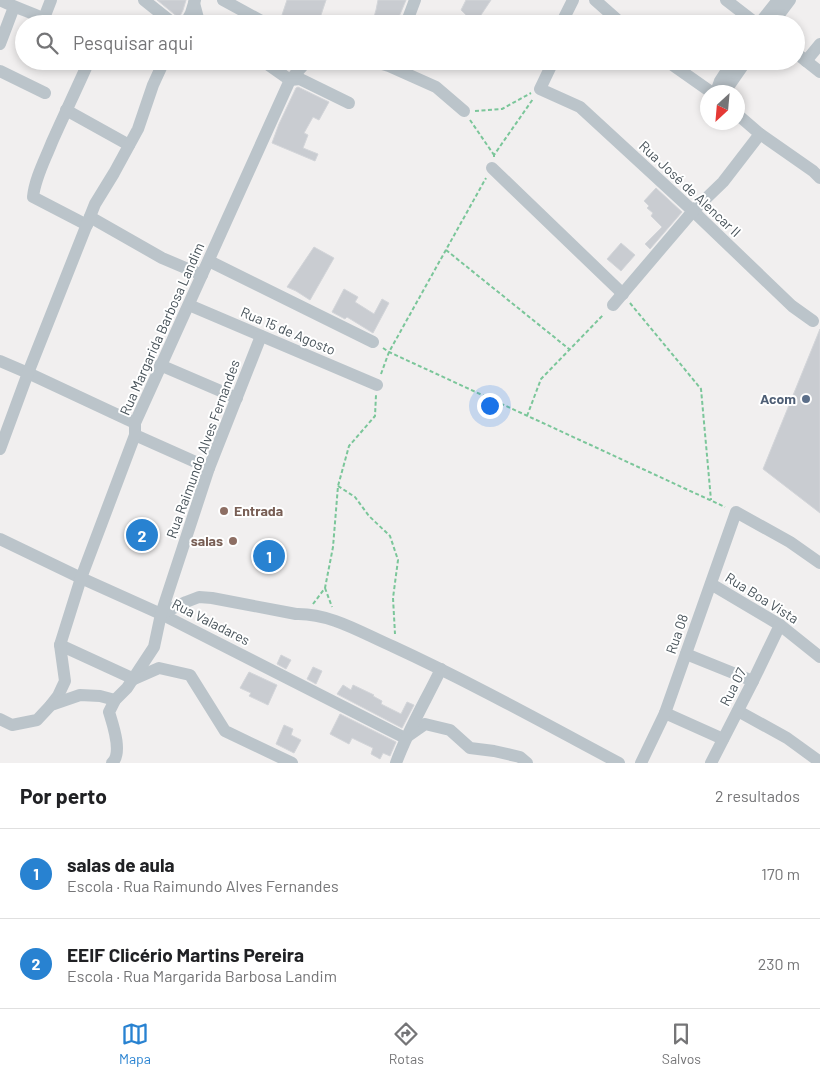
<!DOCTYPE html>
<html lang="pt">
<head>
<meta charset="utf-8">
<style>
	:root { --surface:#fff; --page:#f6f6f6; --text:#202124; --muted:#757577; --line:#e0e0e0; --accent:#2882d1 }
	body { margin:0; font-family:Barlow,sans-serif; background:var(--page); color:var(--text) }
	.compass { position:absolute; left:700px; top:85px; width:45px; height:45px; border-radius:50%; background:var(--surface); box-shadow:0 2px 8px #0003; rotate:206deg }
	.you { position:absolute; left:489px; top:405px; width:18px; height:18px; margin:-12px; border:4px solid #fff; border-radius:50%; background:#1a73e8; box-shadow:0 0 0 8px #1a73e833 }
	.badge { display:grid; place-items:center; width:32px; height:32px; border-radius:50%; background:var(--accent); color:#fff; font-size:16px; font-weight:700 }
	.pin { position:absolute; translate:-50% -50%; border:2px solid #fff; box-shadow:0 1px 5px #0006 }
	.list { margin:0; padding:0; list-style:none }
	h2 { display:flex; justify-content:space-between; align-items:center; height:65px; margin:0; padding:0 20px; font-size:21px }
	h2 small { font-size:16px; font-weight:400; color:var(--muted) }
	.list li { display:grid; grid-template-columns:32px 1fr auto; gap:15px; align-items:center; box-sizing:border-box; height:90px; padding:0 20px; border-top:1px solid var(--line) }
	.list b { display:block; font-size:19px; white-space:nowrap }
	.list p { margin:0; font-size:16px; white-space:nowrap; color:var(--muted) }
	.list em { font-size:16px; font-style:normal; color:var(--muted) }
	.icon { flex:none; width:28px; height:28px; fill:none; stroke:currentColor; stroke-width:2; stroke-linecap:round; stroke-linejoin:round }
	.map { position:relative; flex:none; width:820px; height:763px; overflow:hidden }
	.search { position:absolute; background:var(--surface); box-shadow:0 2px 8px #0003; left:15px; right:15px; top:15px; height:55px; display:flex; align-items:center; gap:12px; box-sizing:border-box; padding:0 18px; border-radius:28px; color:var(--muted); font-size:19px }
	.sheet { height:245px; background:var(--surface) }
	nav { display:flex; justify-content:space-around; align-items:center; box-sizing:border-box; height:70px; border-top:1px solid var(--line); background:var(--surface); font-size:14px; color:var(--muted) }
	nav a { display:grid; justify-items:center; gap:2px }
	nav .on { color:var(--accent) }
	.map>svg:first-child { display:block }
	.building { fill:#c9ccd1; stroke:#d3d5d9 }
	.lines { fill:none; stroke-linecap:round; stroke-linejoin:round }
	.path { stroke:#7bc69a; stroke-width:2; stroke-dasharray:4 2.5; stroke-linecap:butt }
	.street { stroke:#bbc4ca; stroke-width:12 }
	.service-dot { fill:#5c6f8a; stroke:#fff; stroke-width:2 }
	.education-dot { fill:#8d6e63; stroke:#fff; stroke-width:2 }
	.labels { text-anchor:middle; stroke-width:4; stroke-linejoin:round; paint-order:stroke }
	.street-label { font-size:14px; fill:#48535a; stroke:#fff }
	.service-label { font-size:14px; font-weight:bold; fill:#4e5e75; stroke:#fff; text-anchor:end }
	.education-label { font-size:14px; font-weight:bold; fill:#785e54; stroke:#fff; text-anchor:start }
</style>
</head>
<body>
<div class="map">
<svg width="820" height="763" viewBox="0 0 820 763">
	<rect width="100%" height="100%" fill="#f1efef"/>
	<g class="building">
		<path d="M157,0H186L183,10L179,18Z"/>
		<path d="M287,0H326L318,24H279Z"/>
		<path d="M378,0H406L396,24H372L376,10Z"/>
		<path d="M466,0H491L475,24H461L466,15L461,10Z"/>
		<path d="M298,87L329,102L319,120L313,117L304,133L308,135L303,148L318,154L315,161L272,143L279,124L296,88Z"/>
		<path d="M656,188L682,212L650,249L645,244L662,227L651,216L653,213L647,208L649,206L644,201Z"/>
		<path d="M621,243L635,255L621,271L607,259Z"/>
		<path d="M314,247L334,258L310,300L296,291L287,287Z"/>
		<path d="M344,289L358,297L355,302L374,314L382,299L389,303L373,333L347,317L345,319L332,312Z"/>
		<path d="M820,329V513L763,469Z"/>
		<path d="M281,655L291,660L286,669L277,664Z"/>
		<path d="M313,667L322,671L316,684L307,679Z"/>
		<path d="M249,672L277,685L268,705L249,696L251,693L240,688Z"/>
		<path d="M343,685L351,690L353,685L374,695L373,696L382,701L381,704L401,714L407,702L414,705L402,728L337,694Z"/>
		<path d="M340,714L396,742L390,756L383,753L380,759L371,754L373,748L352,738L349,744L330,734Z"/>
		<path d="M284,725L293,729L291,735L301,740L294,753L276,744Z"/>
	</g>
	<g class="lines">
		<g class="path">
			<path d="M475,111L502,109L531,93"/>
			<path d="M470,120L494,155"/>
			<path d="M494,157V155L533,99"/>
			<path d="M446,250L569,349"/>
			<path d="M630,303L701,389L711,500"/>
			<path d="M383,348L389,352L725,507"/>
			<path d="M381,374L389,352L486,178"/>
			<path d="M527,416L541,379L604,314"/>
			<path d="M338,486L355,497L369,516L390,536L398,560L393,598L395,634"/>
			<path d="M325,588L332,607"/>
			<path d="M313,604L325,588L333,547L338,486L349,446L375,416L376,395"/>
		</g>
		<g class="street">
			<path d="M0,0C18,9 37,14 55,24"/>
			<path d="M144,0L174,24"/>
			<path d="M223,0L267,24"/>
			<path d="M595,0L622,24"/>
			<path d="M726,0L757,24"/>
			<path d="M194,3L199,22L200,24"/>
			<path d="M44,18L51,0"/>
			<path d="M185,24L191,13L195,0"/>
			<path d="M406,24L415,0"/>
			<path d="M561,24L573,0"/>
			<path d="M759,24L778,0"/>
			<path d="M772,24L790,0"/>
			<path d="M0,44L14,7"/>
			<path d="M796,53L820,72"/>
			<path d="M263,61L290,80L300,79L349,103"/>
			<path d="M372,61L389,66L436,87L464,111"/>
			<path d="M552,61L550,68L540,89L580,107L693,211L792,306L813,321"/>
			<path d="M667,61L711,92"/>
			<path d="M806,61L820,44"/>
			<path d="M0,71L45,93"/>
			<path d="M716,92L720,81L733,61"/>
			<path d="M719,92L728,87L746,61"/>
			<path d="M66,110L129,145"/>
			<path d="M738,115L760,134L813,171L820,178"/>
			<path d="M492,168L623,294"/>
			<path d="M90,217L162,258L202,275"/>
			<path d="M87,225L33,197C35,178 45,160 52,142C64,115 77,88 89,61"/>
			<path d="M209,261L373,342"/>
			<path d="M189,305L377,385"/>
			<path d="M613,305L693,211L723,182L760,134"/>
			<path d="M0,361L28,373L135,423"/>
			<path d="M160,365L237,398"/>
			<path d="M135,435L209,468"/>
			<path d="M0,449L28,373L95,204L114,173L138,129L153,85L164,61"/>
			<path d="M0,539L81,578L161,614L405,738L425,724L450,730L470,748L494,751L520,757L527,763"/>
			<path d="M711,584L780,625L820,657"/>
			<path d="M161,614L186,602L199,597L212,598L296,614C330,613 362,633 392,646C470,682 544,723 619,763"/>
			<path d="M60,645L134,679L159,668L190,675L225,731L292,763"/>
			<path d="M686,654L753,681"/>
			<path d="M51,705L58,696L65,681L60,645L81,578L135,435V423L290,80L307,61"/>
			<path d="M738,711L787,738L820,762"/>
			<path d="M665,713L723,739"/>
			<path d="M0,719L12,725L37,720L51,705L80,695L100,696L115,700"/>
			<path d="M112,763C123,753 113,725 109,712L115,700L127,688L154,647L161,614L209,468L261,336"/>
			<path d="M396,763C408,730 426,700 441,669"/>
			<path d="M641,763L665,713L736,512L790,542L820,563"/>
			<path d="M711,763L753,681L780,625"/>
		</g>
	</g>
	<circle class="service-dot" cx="806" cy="399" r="5"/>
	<g class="education-dot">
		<circle cx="224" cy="511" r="5"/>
		<circle cx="233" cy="541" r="5"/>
	</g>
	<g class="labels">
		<g class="street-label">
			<text transform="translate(690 189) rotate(43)" y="5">Rua José de Alencar II</text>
			<text transform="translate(162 329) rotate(-66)" y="5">Rua Margarida Barbosa Landim</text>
			<text transform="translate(288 331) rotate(23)" y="5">Rua 15 de Agosto</text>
			<text transform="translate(203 449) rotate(-70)" y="5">Rua Raimundo Alves Fernandes</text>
			<text transform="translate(762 598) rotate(32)" y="5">Rua Boa Vista</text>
			<text transform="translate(211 622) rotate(27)" y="5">Rua Valadares</text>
			<text transform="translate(677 634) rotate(-71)" y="5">Rua 08</text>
			<text transform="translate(733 687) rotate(-63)" y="5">Rua 07</text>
		</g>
		<g class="service-label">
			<text x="796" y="404">Acom</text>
		</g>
		<g class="education-label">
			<text x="234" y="516">Entrada</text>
			<text x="223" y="546" text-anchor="end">salas</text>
		</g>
	</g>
</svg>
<svg class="compass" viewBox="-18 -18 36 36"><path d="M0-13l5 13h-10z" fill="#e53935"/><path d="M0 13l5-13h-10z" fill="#757577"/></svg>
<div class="you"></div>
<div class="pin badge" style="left:269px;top:556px">1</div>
<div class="pin badge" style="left:142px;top:535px">2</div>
<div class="search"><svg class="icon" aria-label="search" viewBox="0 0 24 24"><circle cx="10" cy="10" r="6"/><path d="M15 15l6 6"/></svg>Pesquisar aqui</div>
</div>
<section class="sheet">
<h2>Por perto<small>2 resultados</small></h2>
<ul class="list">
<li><span class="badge">1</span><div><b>salas de aula</b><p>Escola · Rua Raimundo Alves Fernandes</p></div><em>170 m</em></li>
<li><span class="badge">2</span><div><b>EEIF Clicério Martins Pereira</b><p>Escola · Rua Margarida Barbosa Landim</p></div><em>230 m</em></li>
</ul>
</section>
<nav>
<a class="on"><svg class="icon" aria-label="map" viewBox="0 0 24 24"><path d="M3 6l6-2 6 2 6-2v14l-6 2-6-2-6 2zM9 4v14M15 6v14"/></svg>Mapa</a>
<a><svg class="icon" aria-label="directions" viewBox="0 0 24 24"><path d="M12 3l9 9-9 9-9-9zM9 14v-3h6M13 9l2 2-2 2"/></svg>Rotas</a>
<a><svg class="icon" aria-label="saved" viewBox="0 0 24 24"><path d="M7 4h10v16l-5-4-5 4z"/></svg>Salvos</a>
</nav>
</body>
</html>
